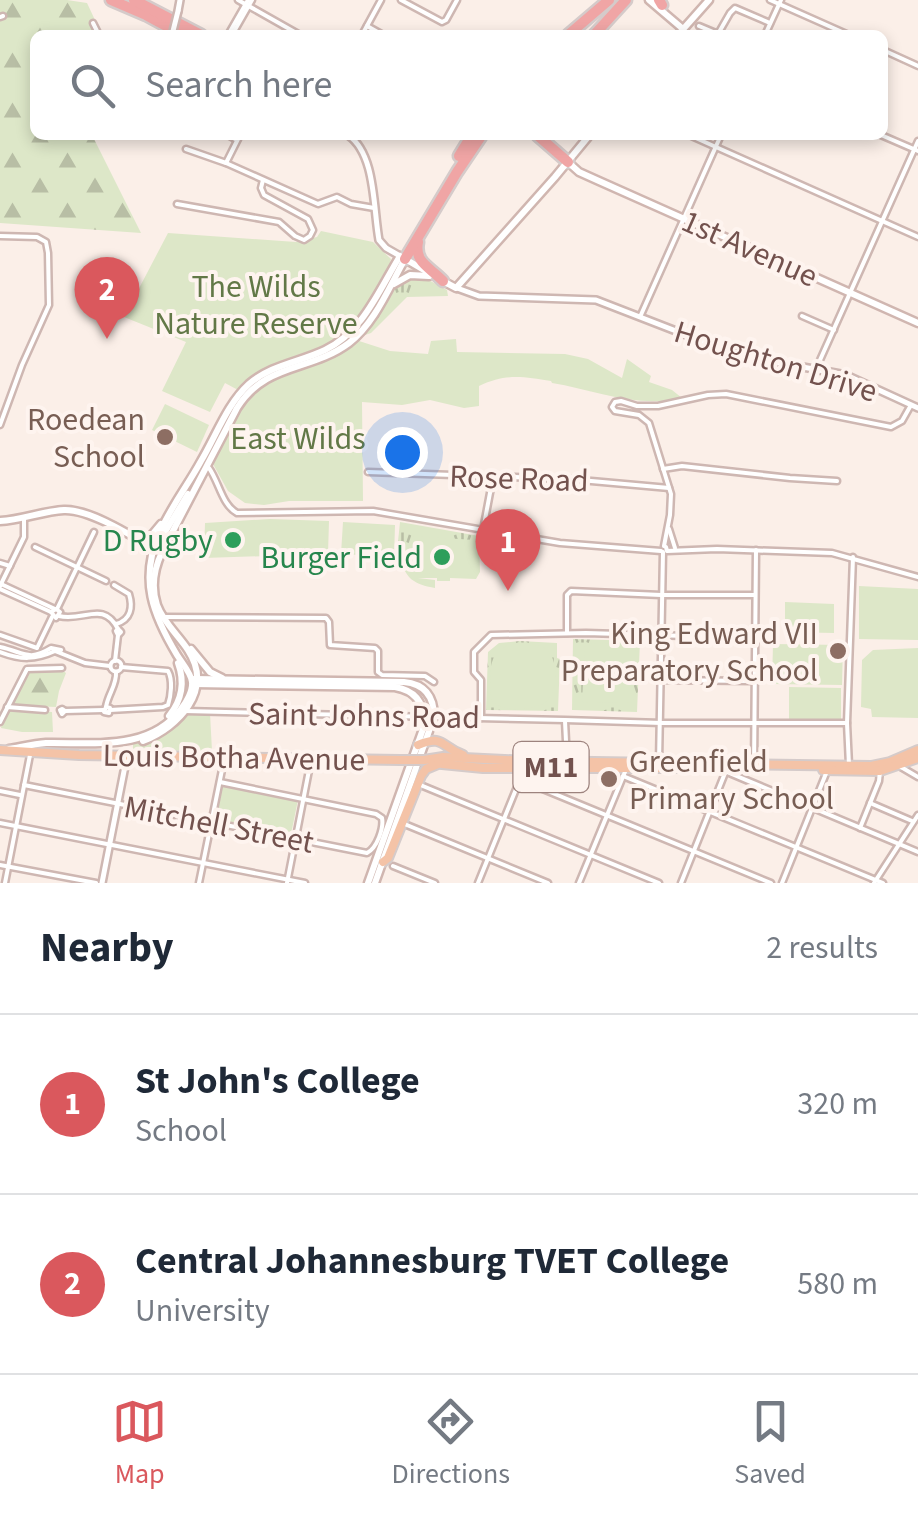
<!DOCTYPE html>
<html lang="en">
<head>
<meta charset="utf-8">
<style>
	:root { --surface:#fff; --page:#f2f2f3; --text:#1f2937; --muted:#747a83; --line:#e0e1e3; --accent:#da585d }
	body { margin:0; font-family:"Source Sans 3",sans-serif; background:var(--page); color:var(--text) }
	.you { position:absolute; left:402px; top:452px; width:35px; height:35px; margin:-25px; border:8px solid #fff; border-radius:50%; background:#1a73e8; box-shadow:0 0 0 15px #1a73e833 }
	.badge { display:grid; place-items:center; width:65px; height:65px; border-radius:50%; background:var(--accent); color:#fff; font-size:32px; font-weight:700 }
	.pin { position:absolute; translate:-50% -82px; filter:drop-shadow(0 2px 5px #0008) }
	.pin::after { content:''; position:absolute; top:52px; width:35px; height:30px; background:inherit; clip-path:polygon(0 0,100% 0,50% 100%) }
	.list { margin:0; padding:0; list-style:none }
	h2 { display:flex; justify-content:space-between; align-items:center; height:130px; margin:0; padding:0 40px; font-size:42px }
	h2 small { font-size:32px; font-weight:400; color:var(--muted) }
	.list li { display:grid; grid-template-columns:65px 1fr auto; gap:30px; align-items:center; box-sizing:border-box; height:180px; padding:0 40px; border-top:2px solid var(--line) }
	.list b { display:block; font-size:38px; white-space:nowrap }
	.list p { margin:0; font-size:32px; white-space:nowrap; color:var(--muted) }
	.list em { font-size:32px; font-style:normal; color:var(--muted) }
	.icon { flex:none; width:55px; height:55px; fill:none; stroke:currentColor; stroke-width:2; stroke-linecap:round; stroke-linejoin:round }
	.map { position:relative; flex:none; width:918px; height:883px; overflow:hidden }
	.search { position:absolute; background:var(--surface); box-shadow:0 5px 15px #0003; left:30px; right:30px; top:30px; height:110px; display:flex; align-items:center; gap:25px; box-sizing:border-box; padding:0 35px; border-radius:15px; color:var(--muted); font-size:38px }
	.sheet { height:490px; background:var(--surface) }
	nav { display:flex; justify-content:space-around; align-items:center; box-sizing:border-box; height:140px; border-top:2px solid var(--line); background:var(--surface); font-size:28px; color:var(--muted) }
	nav a { display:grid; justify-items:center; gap:5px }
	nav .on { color:var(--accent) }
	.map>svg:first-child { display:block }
	.grass { fill:url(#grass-tufts) }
	.forest { fill:url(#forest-firs) }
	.park { fill:#dde7c8 }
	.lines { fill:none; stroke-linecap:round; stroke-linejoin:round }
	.minor-casing { stroke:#ceb7b2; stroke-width:9 }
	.tertiary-casing { stroke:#ceb7b2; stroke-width:10 }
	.secondary-casing { stroke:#d0b6b0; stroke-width:11 }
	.primary-casing { stroke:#d5cbca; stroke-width:12 }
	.motorway-casing { stroke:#d5cbca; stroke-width:15 }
	.minor { stroke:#fff; stroke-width:4 }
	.tertiary { stroke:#fff; stroke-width:5 }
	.secondary { stroke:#fff; stroke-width:6 }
	.primary { stroke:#f4c3a7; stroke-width:8 }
	.motorway { stroke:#f0a5a5; stroke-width:10 }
	.tertiary-bridge-casing { stroke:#ceb7b2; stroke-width:10; stroke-linecap:butt }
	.primary-bridge-casing { stroke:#d5cbca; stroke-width:12; stroke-linecap:butt }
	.tertiary-bridge { stroke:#fff; stroke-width:5 }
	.primary-bridge { stroke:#f4c3a7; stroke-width:8 }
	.education-dot { fill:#8d6e63; stroke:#fef4ef; stroke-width:4 }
	.leisure-dot { fill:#2e9e5b; stroke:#fef4ef; stroke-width:4 }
	.labels { text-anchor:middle; stroke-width:8; stroke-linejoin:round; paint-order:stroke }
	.shield { fill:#fef4ef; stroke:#9d837e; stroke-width:2.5 }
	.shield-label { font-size:30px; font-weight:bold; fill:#73524e }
	.street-label { font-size:32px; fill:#73524e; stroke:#fef4ef }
	.park-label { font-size:32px; fill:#627847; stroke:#fef4ef }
	.education-label { font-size:32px; fill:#785e54; stroke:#fef4ef; text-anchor:end }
	.leisure-label { font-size:32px; fill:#27864d; stroke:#fef4ef; text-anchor:end }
</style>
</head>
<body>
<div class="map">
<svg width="918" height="883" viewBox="0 0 918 883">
	<defs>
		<pattern id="grass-tufts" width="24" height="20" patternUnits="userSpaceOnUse" patternTransform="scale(2.5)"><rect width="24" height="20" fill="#dde7c8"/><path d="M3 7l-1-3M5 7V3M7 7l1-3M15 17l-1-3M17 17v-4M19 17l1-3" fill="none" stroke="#b8bea5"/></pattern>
		<pattern id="forest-firs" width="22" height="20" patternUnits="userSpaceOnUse" patternTransform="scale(2.5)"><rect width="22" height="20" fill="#dde7c8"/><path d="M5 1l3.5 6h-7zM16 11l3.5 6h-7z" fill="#b8bea5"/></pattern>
	</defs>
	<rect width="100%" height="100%" fill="#fbefe8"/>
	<g class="grass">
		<path d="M410,277L425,278L447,290L448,296L407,297L371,333L359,337L397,285Z"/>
		<path d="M270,519L329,521L328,554L204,558L205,523Z"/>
		<path d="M400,522L479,536L480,572L476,579L450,578V581H437V578H418L435,580V588C429,587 420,585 414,581C406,577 405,567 396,561Z"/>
		<path d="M573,639L640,641L637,712L572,710Z"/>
		<path d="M520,641L557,643V658L560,659L558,711L486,710L488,652L499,643Z"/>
	</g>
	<g class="forest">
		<path d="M0,0H67L87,3L102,35H35V135H92L141,233L0,223Z"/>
		<path d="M32,669L62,670L66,673L59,691L56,707L9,705L27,672Z"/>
	</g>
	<g class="park">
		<path d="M321,231L373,242L391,259L389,267C371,295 357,329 327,345C297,362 260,361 238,390L225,383L210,412L162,391L186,342L124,317L168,233L296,242L317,237Z"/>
		<path d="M456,339L457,352L565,354L588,359L622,378L627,359L651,376L649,382L672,390L682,398C638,409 595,390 552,383L551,381C523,377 507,373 479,386V406L464,408L430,400L402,405L362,402L363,501H289L264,505L245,503L228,491L213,464L241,408L247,399L263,385L324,360L356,340L390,351L428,354L431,341Z"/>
		<path d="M165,404L209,425L197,452L152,430Z"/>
		<path d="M343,522L395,525L394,557L341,554Z"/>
		<path d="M322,523L324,551L269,554V526Z"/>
		<path d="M260,526L259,553L206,554L207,527Z"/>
		<path d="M411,536L475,540V575L410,573Z"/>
		<path d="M859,586L918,589V640L859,639Z"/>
		<path d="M785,602L834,604V633L785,632Z"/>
		<path d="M585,643L636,645L633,703L582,702Z"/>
		<path d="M773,644L843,645L842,685L772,684Z"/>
		<path d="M509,645C519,645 533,643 543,647C557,654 558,680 552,693C549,700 547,701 541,705C526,710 501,713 491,699C491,677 485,654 509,645Z"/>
		<path d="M918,648V718L872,717L871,709L861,707L862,660L873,650Z"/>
		<path d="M789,687L841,688V720L789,719Z"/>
		<path d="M9,709L52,712L53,732H22L1,728L3,717Z"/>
		<path d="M210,713L212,751L133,750V744L171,729L186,715Z"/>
		<path d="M222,785L298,800L291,834L215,819Z"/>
	</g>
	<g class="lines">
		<g class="minor-casing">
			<g id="minor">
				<path d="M238,0L300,35"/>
				<path d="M401,0L442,22L446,20L457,0"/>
				<path d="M770,0L849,35"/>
				<path d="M0,17L3,16"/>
				<path d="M93,23L99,35"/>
				<path d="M367,26L383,35"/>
				<path d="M699,26L718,34L730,13L735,8L770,23"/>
				<path d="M228,35L248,0"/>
				<path d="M232,35L252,0"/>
				<path d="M362,35L381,0"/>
				<path d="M765,35L781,0"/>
				<path d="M883,50L918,66"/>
				<path d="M228,135L237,140"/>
				<path d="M689,135L918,237"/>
				<path d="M881,135L918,151"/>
				<path d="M186,149L226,163L318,204L337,197L351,204L374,208"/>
				<path d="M226,163L240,135"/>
				<path d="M177,204L279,222L295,236L304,240L310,236L313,230L308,219L264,195L261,188L263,180"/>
				<path d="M0,236L37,237L46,242L48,253L49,305L22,365L0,425"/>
				<path d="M802,316L834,330"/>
				<path d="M640,317L721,135"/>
				<path d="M816,369L918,141"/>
				<path d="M209,468C219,482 222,505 237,513L373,511L560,543L661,551"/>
				<path d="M663,469L682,466L790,478L837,481"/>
				<path d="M368,472L569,479L669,488"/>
				<path d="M669,529L675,548"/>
				<path d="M483,530L493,477"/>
				<path d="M664,546L670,515L671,494L649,423L639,415L615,411L612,407L615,402L621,401L637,406H658L708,395L726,394L891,427L902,421L911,405"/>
				<path d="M35,547L106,581"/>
				<path d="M666,547L667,551L717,549L832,553L918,577"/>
				<path d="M0,563L10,566"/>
				<path d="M1,584L55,609"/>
				<path d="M114,585L129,594C133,607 131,620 116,624"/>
				<path d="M0,586L24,537V518"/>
				<path d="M0,589L51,612"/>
				<path d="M56,609L60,612L56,618L51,612Z"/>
				<path d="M57,609L94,532"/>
				<path d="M59,616C84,622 103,600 118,629"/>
				<path d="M164,617L326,618L329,622L330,645L375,648L378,651V672L382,675L425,676L434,682"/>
				<path d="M118,629L121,632L118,635L116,631Z"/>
				<path d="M567,633V595L571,591L661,595H755"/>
				<path d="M0,635L37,648"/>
				<path d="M38,646L52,617"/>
				<path d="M0,647C24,652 28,662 51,648L61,650"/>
				<path d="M0,652C21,660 35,660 55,651L85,663L110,666"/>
				<circle cx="116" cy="666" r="5.5"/>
				<path d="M115,661L118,635"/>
				<path d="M660,680L753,681"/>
				<path d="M7,707L45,710"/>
				<path d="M106,707C108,694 117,685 116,672"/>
				<path d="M106,707L110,708L109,713L104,712Z"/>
				<path d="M62,709L65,711L62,714L60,710Z"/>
				<path d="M110,710L163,707L168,705C171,696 173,680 168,671L121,667"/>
				<path d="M65,711L104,710"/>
				<path d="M185,711L565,720L662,723H847"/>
				<path d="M481,718V680L474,672V652L491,635L586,633L754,638"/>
				<path d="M565,721L567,761"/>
				<path d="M0,722L27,669L62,668"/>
				<path d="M659,762L663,552"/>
				<path d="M849,765L847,723L853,557"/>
				<path d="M901,767L918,777"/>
				<path d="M754,769L756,550"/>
				<path d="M727,772L918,852"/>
				<path d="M623,776L883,883"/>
				<path d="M521,780L771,883"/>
				<path d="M418,784L659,883"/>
				<path d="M24,785L367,853C377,848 384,828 382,818L376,814L220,782"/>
				<path d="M0,791L20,795"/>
				<path d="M870,803L912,821"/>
				<path d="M0,823L305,883"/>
				<path d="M402,823L548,883"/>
				<path d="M860,828L879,781L880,771"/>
				<path d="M0,865L96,883"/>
				<path d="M393,866L435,883"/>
				<path d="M5,883L30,755"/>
				<path d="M199,883L224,760"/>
				<path d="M287,883L311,760"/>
				<path d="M478,883L525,767"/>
				<path d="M579,883L627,767"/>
				<path d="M681,883L727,768"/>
				<path d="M782,883L827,771"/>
				<path d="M874,883L918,815"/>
			</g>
		</g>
		<g class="tertiary-casing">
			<g id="tertiary">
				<path d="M178,11L180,0"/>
				<path d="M348,135C376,154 373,208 379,240L386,248L400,256"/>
				<path d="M457,288L479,296L596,300L738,355L846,375L918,408"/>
				<path d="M102,883L127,756"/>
			</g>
		</g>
		<g class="secondary-casing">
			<g id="secondary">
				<path d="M649,0L683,29"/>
				<path d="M678,35L709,0"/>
				<path d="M569,163L579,172L599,181L918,323"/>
				<path d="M439,279L456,288L555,177L588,137"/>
				<path d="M394,284L410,275L429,276"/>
				<path d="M0,521C22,520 43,511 64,510C90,509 132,536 154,549"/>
				<path d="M134,536H151L161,524"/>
				<path d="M156,547L188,494"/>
				<path d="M191,649L210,672L222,678"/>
				<path d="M194,679L404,682C425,684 434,697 434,717L375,883"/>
				<path d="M194,684L395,687C418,691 426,706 423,729L368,883"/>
				<path d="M169,716C182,700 185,682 178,663"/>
				<path d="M143,741C179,727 214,690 188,650C179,636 163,622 157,605C151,587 154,569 162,552L237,408C266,362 310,372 349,343C375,323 389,287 405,259"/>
				<path d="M9,749C21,747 34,744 46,743C92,742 149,752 181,709C186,703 193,691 192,682C191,673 182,663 177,655C153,615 139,580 159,534C170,508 188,485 201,461C216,436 227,404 249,384C271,365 300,362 325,350C363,332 379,290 400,256L429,273"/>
			</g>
		</g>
		<g class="primary-casing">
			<g id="primary">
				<path d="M418,745C444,734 441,747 463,755"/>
				<path d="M0,750L79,755L400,760"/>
				<path d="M424,760L443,757L527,761L871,766L890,762L918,750"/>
				<path d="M430,760L442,764L483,768H709"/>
				<path d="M823,770L880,771L918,758"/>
				<path d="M383,862L388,858L421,776L426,769L438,764"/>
			</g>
		</g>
		<g class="motorway-casing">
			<g id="motorway">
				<path d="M111,0L146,15L183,35"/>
				<path d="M134,0L201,35"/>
				<path d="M659,0L662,5"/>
				<path d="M568,35L609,0"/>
				<path d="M594,35L626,0"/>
				<path d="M537,135L568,162"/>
				<path d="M459,156L472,135"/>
				<path d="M418,242C414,263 430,267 443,281"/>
				<path d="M405,259L457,172L482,135"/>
			</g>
		</g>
		<use href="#minor" class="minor"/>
		<use href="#tertiary" class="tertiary"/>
		<use href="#secondary" class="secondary"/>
		<use href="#primary" class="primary"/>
		<use href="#motorway" class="motorway"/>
		<g class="tertiary-bridge-casing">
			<path id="tertiary-bridge" d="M172,35L178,11"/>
		</g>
		<g class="primary-bridge-casing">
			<path id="primary-bridge" d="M400,760H424"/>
		</g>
		<use href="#tertiary-bridge" class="tertiary-bridge"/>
		<use href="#primary-bridge" class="primary-bridge"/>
	</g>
	<g class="education-dot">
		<circle cx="165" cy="437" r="10"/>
		<circle cx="838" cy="651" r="10"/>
		<circle cx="609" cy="779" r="10"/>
	</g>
	<g class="leisure-dot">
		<circle cx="233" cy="540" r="10"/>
		<circle cx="442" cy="557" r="10"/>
	</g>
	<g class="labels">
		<rect class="shield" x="513.5" y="742" width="75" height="50" rx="8"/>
		<g class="shield-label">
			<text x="551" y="777">M11</text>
		</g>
		<g class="street-label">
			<text transform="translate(750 248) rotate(24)" y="11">1st Avenue</text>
			<text transform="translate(776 361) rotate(17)" y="11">Houghton Drive</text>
			<text transform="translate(519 478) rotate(2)" y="11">Rose Road</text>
			<text transform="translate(364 715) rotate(1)" y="11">Saint Johns Road</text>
			<text transform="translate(234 757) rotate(1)" y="11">Louis Botha Avenue</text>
			<text transform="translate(219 824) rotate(11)" y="11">Mitchell Street</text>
		</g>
		<g class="park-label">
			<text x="256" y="297">The Wilds<tspan x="256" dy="37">Nature Reserve</tspan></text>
			<text x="298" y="449">East Wilds</text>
		</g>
		<g class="education-label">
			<text x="145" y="430">Roedean<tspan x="145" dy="37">School</tspan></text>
			<text x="818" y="644">King Edward VII<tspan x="818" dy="37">Preparatory School</tspan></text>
			<text x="629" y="772" text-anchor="start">Greenfield<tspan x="629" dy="37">Primary School</tspan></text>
		</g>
		<g class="leisure-label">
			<text x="213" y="551">D Rugby</text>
			<text x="422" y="568">Burger Field</text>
		</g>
	</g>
</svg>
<div class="you"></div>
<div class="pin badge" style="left:508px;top:591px">1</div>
<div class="pin badge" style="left:107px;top:339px">2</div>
<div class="search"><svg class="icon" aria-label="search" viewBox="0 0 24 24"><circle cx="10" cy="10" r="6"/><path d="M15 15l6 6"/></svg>Search here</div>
</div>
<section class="sheet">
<h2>Nearby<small>2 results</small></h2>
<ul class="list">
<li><span class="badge">1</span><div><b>St John's College</b><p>School</p></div><em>320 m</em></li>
<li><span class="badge">2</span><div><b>Central Johannesburg TVET College</b><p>University</p></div><em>580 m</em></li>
</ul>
</section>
<nav>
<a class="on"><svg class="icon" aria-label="map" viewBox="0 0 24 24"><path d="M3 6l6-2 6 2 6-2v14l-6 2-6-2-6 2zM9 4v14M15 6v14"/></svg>Map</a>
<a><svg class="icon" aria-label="directions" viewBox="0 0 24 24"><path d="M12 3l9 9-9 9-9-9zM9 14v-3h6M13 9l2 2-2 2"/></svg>Directions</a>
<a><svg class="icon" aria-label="saved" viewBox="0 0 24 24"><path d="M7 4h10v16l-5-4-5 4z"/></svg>Saved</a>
</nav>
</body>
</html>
